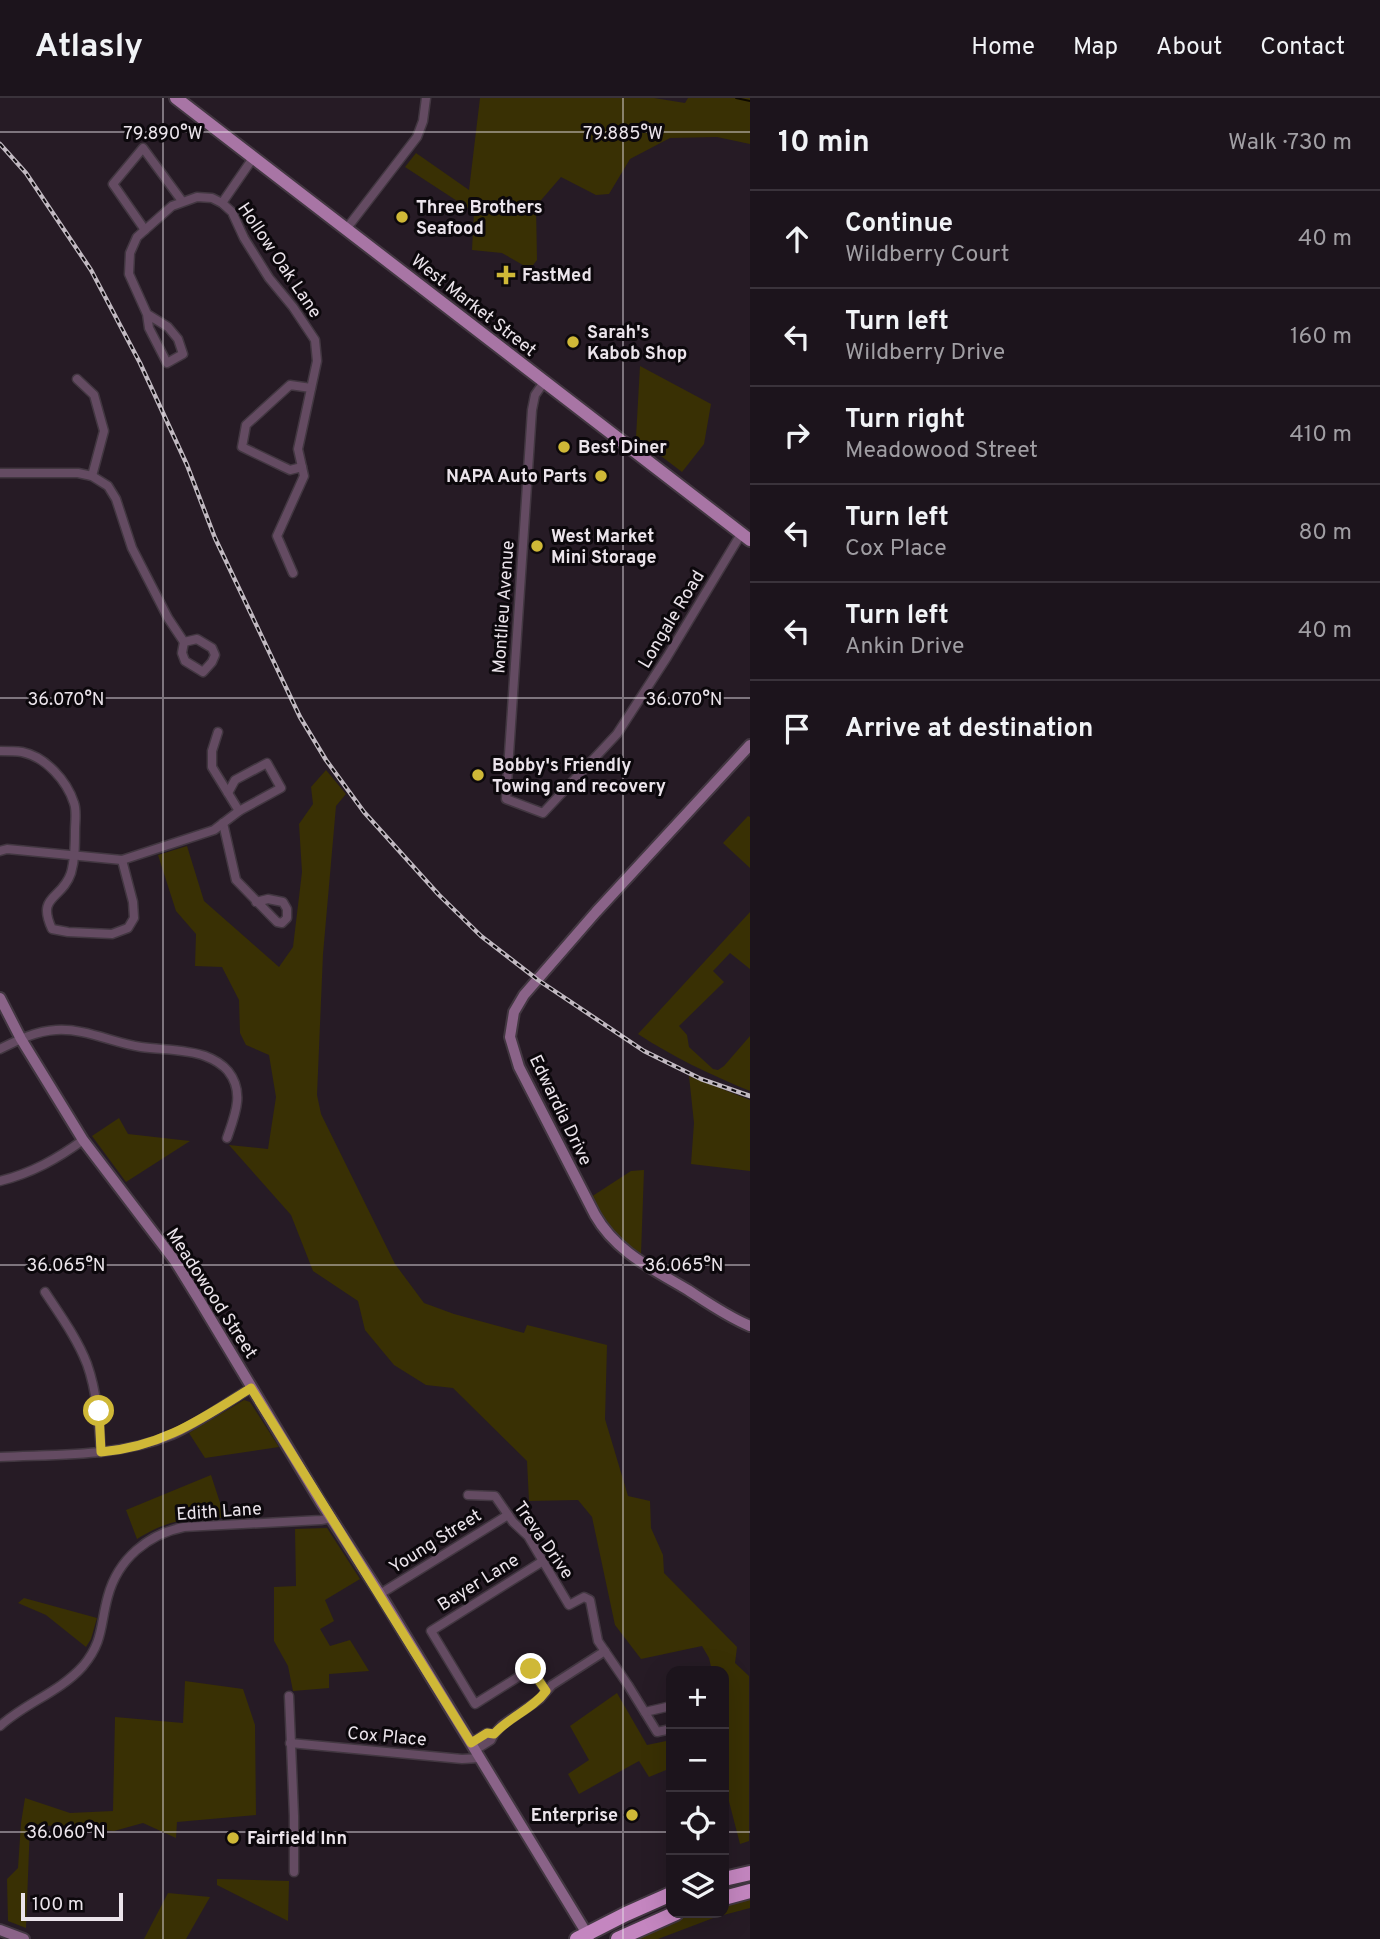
<!DOCTYPE html>
<html lang="en">
<head>
<meta charset="utf-8">
<style>
	:root { --surface:#1c141c; --page:#251d25; --text:#f1f3f6; --muted:#a09ea3; --line:#3a333b }
	body { margin:0; font-family:Overpass,sans-serif; background:var(--page); color:var(--text) }
	.controls { position:absolute; right:21px; bottom:21px; display:grid; overflow:hidden; border-radius:14px; box-shadow:0 7px 28px #0002 }
	.controls button { width:63px; height:63px; display:grid; place-items:center; padding:0; border:0; border-bottom:2px solid var(--line); background:var(--surface); color:var(--text); font:35px sans-serif }
	.scale { position:absolute; left:21px; bottom:18px; width:102px; box-sizing:border-box; padding-left:7px; border:4px solid #ebe4eb; border-top:0; font-size:19px; line-height:24px; white-space:nowrap; color:#ebe4eb; -webkit-text-stroke:5px #0c080c; paint-order:stroke }
	.stop { position:absolute; width:21px; height:21px; margin:-16px; border:5px solid #cfb837; border-radius:50%; background:#fff }
	.stop.end { background:#cfb837; border-color:#fff; box-shadow:0 2px 7px #0008 }
	.list { margin:0; padding:0; list-style:none }
	h2 { display:flex; justify-content:space-between; align-items:center; height:91px; margin:0; padding:0 28px; font-size:30px }
	h2 small { font-size:23px; font-weight:400; color:var(--muted) }
	.list li { display:grid; grid-template-columns:46px 1fr auto; gap:21px; align-items:center; box-sizing:border-box; height:98px; padding:0 28px; border-top:2px solid var(--line) }
	.list b { display:block; font-size:26px; white-space:nowrap }
	.list p { margin:0; font-size:23px; white-space:nowrap; color:var(--muted) }
	.list em { font-size:23px; font-style:normal; color:var(--muted) }
	.icon { flex:none; width:38px; height:38px; fill:none; stroke:currentColor; stroke-width:2; stroke-linecap:round; stroke-linejoin:round }
	.map { position:relative; flex:none; width:750px; height:1841px; overflow:hidden }
	header { display:flex; align-items:center; gap:42px; box-sizing:border-box; height:98px; padding:0 35px; background:var(--surface); border-bottom:2px solid var(--line) }
	header strong { font-size:33px }
	nav { display:flex; gap:38px; margin-inline-start:auto; font-size:24px }
	main { display:flex }
	aside { flex:1; background:var(--surface) }
	.map>svg:first-child { display:block }
	.green { fill:#393004 }
	.lines { fill:none; stroke-linecap:round; stroke-linejoin:round }
	.stream { stroke:#0d0800; stroke-width:2 }
	.street-casing { stroke:#423741; stroke-width:11 }
	.secondary-casing { stroke:#423741; stroke-width:14 }
	.primary-casing { stroke:#423741; stroke-width:16 }
	.highway-casing { stroke:#423741; stroke-width:18 }
	.street { stroke:#644b62; stroke-width:8 }
	.secondary { stroke:#8a6388; stroke-width:10 }
	.primary { stroke:#a875a5; stroke-width:12 }
	.highway { stroke:#c486c0; stroke-width:14 }
	.rail-casing { stroke:#c1b9c1; stroke-width:4.5 }
	.rail { stroke:#0c080c; stroke-width:2; stroke-dasharray:5; stroke-linecap:butt }
	.route { stroke:#cfb837; stroke-width:9 }
	.ticks { fill:none; stroke:#ebe4eb; stroke-width:2; stroke-opacity:0.45 }
	.poi-dot { fill:#cfb837; stroke:#0c080c; stroke-width:2.5 }
	.labels { text-anchor:middle; stroke-width:6; stroke-linejoin:round; paint-order:stroke }
	.poi-label { font-size:18px; font-weight:bold; fill:#ebe4eb; stroke:#0c080c; text-anchor:start }
	.street-label { font-size:18px; fill:#ebe4eb; stroke:#0c080c }
	.ticks-label { font-size:18px; text-anchor:middle; fill:#ebe4eb; stroke:#0c080c; stroke-width:6; stroke-linejoin:round; paint-order:stroke }
</style>
</head>
<body>
<header>
<strong>Atlasly</strong>
<nav><a>Home</a><a>Map</a><a>About</a><a>Contact</a></nav>
</header>
<main>
<div class="map">
<svg width="750" height="1841" viewBox="0 0 750 1841">
	<rect width="100%" height="100%" fill="#261b25"/>
	<g class="green">
		<path d="M480,0H654L685,5L688,0H750V46L717,39L670,40L630,61L609,96L596,97L561,79L536,108L537,162L530,171L502,155L472,152L474,114L405,69L416,55L469,92Z"/>
		<path d="M640,268L711,306L704,346L682,374L636,339Z"/>
		<path d="M326,672L346,696L336,708L323,856L317,997L321,1016L395,1166L424,1205L454,1216L524,1235L527,1227L607,1247L605,1321L628,1398L650,1403L651,1430L663,1457L664,1475L737,1549L735,1565L749,1578V1743L740,1746L724,1684V1573H712L709,1560L702,1548L641,1561L615,1527L592,1419L578,1402L529,1403L527,1363L453,1290L426,1287L394,1267L365,1232L358,1203L313,1173L291,1117L229,1047L268,1051L276,999L269,957L246,947L240,935L239,902L222,869L195,868L196,836L176,813L158,757L187,748L204,803L279,869L293,849L302,774L299,726L313,706L311,689Z"/>
		<path d="M748,718L750,719V770L723,745Z"/>
		<path d="M750,814V871L730,855L713,873L724,884L679,928L687,937L689,949L713,971L718,972L724,968L750,938V993C711,977 673,959 638,936Z"/>
		<path d="M689,978L750,1002V1073L691,1066L694,1025Z"/>
		<path d="M119,1020L128,1036L190,1043L126,1084L92,1038Z"/>
		<path d="M644,1072L641,1156C618,1142 605,1122 591,1099L631,1073Z"/>
		<path d="M244,1302L250,1304L279,1349L205,1360L189,1335Z"/>
		<path d="M211,1377L225,1420C185,1421 172,1420 137,1441L126,1412Z"/>
		<path d="M327,1430L360,1481L325,1502L334,1523L320,1531L330,1548L350,1542L369,1573L329,1576V1590L293,1593L288,1568L274,1543V1489L296,1488L295,1431Z"/>
		<path d="M24,1500L97,1520L91,1541L86,1549L46,1517L18,1505Z"/>
		<path d="M185,1583L243,1591L255,1627L256,1717L177,1724L176,1740L143,1725L114,1733L30,1726L26,1830L8,1823L7,1781L18,1770L21,1725L25,1700L70,1715L113,1713L115,1619L183,1625Z"/>
		<path d="M617,1595L647,1647L671,1642V1670L649,1679L639,1663L579,1696L568,1676L589,1662L570,1628Z"/>
		<path d="M217,1781L289,1783L288,1823L217,1787Z"/>
		<path d="M168,1795L210,1799L186,1841H144Z"/>
		<path d="M750,1801V1810L716,1819L658,1841H628L692,1815H724V1807Z"/>
	</g>
	<g class="lines">
		<path class="stream" d="M736,0L750,3"/>
		<g class="street-casing">
			<g id="street">
				<path d="M222,105L253,60"/>
				<path d="M347,130L417,39L423,23L426,0"/>
				<path d="M145,132L113,86L143,50L182,103"/>
				<path d="M147,216L149,230L167,265L183,256L178,241L168,229L147,216L129,176L130,155L137,139L172,108L197,99L212,100L222,105L232,114L244,140L269,180L293,209L315,242L317,263L298,351L304,378L277,438L293,475"/>
				<path d="M77,281L94,297L104,333L92,378"/>
				<path d="M544,284L535,297L532,312L506,701L543,715L617,636L667,559L741,436"/>
				<path d="M302,369L290,372L242,349L246,327L290,287L311,290"/>
				<path d="M0,375H78L92,378L108,388L116,401L132,450L168,520L184,544"/>
				<path d="M197,541L212,550L215,557L212,564L203,574L185,563L182,555L184,544Z"/>
				<path d="M218,634L212,653V669L239,713"/>
				<path d="M0,653C7,653 15,653 22,654C46,659 67,683 74,705C77,713 75,724 75,732C75,747 75,761 71,775C62,802 36,797 52,831L68,834L112,836L128,830L134,820L133,804L122,762"/>
				<path d="M223,725L236,782L277,824L282,825L287,820V811L283,804L268,801L256,804"/>
				<path d="M0,753L7,751L122,762L214,732L239,713L281,690L267,665L235,682L228,695"/>
				<path d="M0,951C18,942 36,933 56,932C85,930 113,945 141,949C162,952 186,951 205,958C213,961 222,966 228,973C245,994 235,1017 227,1040"/>
				<path d="M0,1083C32,1075 57,1061 83,1042"/>
				<path d="M45,1194C60,1217 77,1240 87,1266C97,1294 99,1324 101,1354"/>
				<path d="M0,1359C57,1356 118,1359 172,1337C199,1325 226,1305 251,1290"/>
				<path d="M468,1397L495,1398L513,1424L528,1438L569,1507L584,1499L590,1502L598,1543L628,1587L657,1634L671,1631"/>
				<path d="M543,1463L431,1533L475,1606L531,1571L546,1593"/>
				<path d="M380,1496L508,1417"/>
				<path d="M289,1598L294,1718V1774"/>
				<path d="M645,1614L671,1608"/>
				<path d="M0,1628C25,1605 60,1594 83,1568C104,1543 100,1526 108,1498C118,1461 148,1436 184,1429L321,1422L332,1420"/>
				<path d="M290,1645L462,1661L480,1660"/>
				<path d="M471,1645L487,1635L494,1636"/>
				<path d="M475,1652L491,1642L494,1636L502,1627L540,1601L552,1587L605,1553"/>
			</g>
		</g>
		<g class="secondary-casing">
			<g id="secondary">
				<path d="M750,647L596,814L524,897L514,914L510,939L519,969L595,1117C616,1154 653,1171 688,1192C708,1205 728,1219 750,1228"/>
				<path d="M0,900L21,941L83,1042L175,1163L198,1200L320,1403L380,1496L589,1839"/>
				<path d="M0,1832L24,1841"/>
			</g>
		</g>
		<g class="primary-casing">
			<path id="primary" d="M176,0L750,442"/>
		</g>
		<g class="highway-casing">
			<g id="highway">
				<path d="M724,1781L750,1775"/>
				<path d="M724,1800L750,1793"/>
				<path d="M577,1841L626,1816L671,1796"/>
				<path d="M618,1841L676,1815"/>
			</g>
		</g>
		<use href="#street" class="street"/>
		<use href="#secondary" class="secondary"/>
		<use href="#primary" class="primary"/>
		<use href="#highway" class="highway"/>
		<g class="rail-casing">
			<path id="rail" d="M0,46L26,75L91,172L140,265L187,367L215,440L300,619L326,662L364,714L439,797L481,838L538,882L644,953L701,981L750,998"/>
		</g>
		<use href="#rail" class="rail"/>
	</g>
	<g class="lines">
		<path class="route" d="M99,1313L101,1354C162,1349 201,1321 251,1290L471,1645L487,1635L494,1636C509,1619 533,1611 546,1593L531,1571"/>
	</g>
	<path class="ticks" d="M163,0V1841M623,0V1841M0,34H750M0,600H750M0,1167H750M0,1734H671M724,1734H750"/>
	<g class="poi-dot">
		<circle cx="402" cy="119" r="7"/>
		<path d="M502.5 166.5h7v7h7v7h-7v7h-7v-7h-7v-7h7z"/>
		<circle cx="573" cy="244" r="7"/>
		<circle cx="564" cy="349" r="7"/>
		<circle cx="601" cy="378" r="7"/>
		<circle cx="537" cy="448" r="7"/>
		<circle cx="478" cy="677" r="7"/>
		<circle cx="632" cy="1717" r="7"/>
		<circle cx="233" cy="1740" r="7"/>
	</g>
	<g class="labels">
		<g class="poi-label">
			<text x="416" y="115">Three Brothers<tspan x="416" dy="21">Seafood</tspan></text>
			<text x="522" y="183">FastMed</text>
			<text x="587" y="240">Sarah's<tspan x="587" dy="21">Kabob Shop</tspan></text>
			<text x="578" y="355">Best Diner</text>
			<text x="587" y="384" text-anchor="end">NAPA Auto Parts</text>
			<text x="551" y="444">West Market<tspan x="551" dy="21">Mini Storage</tspan></text>
			<text x="492" y="673">Bobby's Friendly<tspan x="492" dy="21">Towing and recovery</tspan></text>
			<text x="618" y="1723" text-anchor="end">Enterprise</text>
			<text x="247" y="1746">Fairfield Inn</text>
		</g>
		<g class="street-label">
			<text transform="translate(280 162) rotate(56)" y="6">Hollow Oak Lane</text>
			<text transform="translate(474 207) rotate(38)" y="6">West Market Street</text>
			<text transform="translate(503 509) rotate(-86)" y="6">Montlieu Avenue</text>
			<text transform="translate(671 521) rotate(-59)" y="6">Longale Road</text>
			<text transform="translate(561 1012) rotate(64)" y="6">Edwardia Drive</text>
			<text transform="translate(212 1195) rotate(57)" y="6">Meadowood Street</text>
			<text transform="translate(219 1413) rotate(-4)" y="6">Edith Lane</text>
			<text transform="translate(544 1442) rotate(55)" y="6">Treva Drive</text>
			<text transform="translate(435 1443) rotate(-32)" y="6">Young Street</text>
			<text transform="translate(478 1484) rotate(-32)" y="6">Bayer Lane</text>
			<text transform="translate(387 1638) rotate(5)" y="6">Cox Place</text>
		</g>
	</g>
	<g class="ticks-label">
		<text x="163" y="41">79.890°W</text>
		<text x="623" y="41">79.885°W</text>
		<text x="66" y="607">36.070°N</text>
		<text x="684" y="607">36.070°N</text>
		<text x="66" y="1173">36.065°N</text>
		<text x="684" y="1173">36.065°N</text>
		<text x="66" y="1740">36.060°N</text>
	</g>
</svg>
<div class="controls">
<button>+</button>
<button>−</button>
<button><svg class="icon" aria-label="locate" viewBox="0 0 24 24"><circle cx="12" cy="12" r="6"/><path d="M12 2v4M12 18v4M2 12h4M18 12h4"/></svg></button>
<button><svg class="icon" aria-label="layers" viewBox="0 0 24 24"><path d="M12 4l9 5-9 5-9-5zM3 14l9 5 9-5"/></svg></button>
</div>
<div class="scale">100 m</div>
<div class="stop" style="left:99px;top:1313px"></div>
<div class="stop end" style="left:531px;top:1571px"></div>
</div>
<aside>
<h2>10 min<small>Walk · 730 m</small></h2>
<ul class="list">
<li><svg class="icon" aria-label="ahead" viewBox="0 0 24 24"><path d="M12 20V5M6 11l6-6 6 6"/></svg><div><b>Continue</b><p>Wildberry Court</p></div><em>40 m</em></li>
<li><svg class="icon" aria-label="left" viewBox="0 0 24 24"><path d="M17 20v-9H6M10 6l-5 5 5 5"/></svg><div><b>Turn left</b><p>Wildberry Drive</p></div><em>160 m</em></li>
<li><svg class="icon" aria-label="right" viewBox="0 0 24 24"><path d="M7 20v-9h11M14 6l5 5-5 5"/></svg><div><b>Turn right</b><p>Meadowood Street</p></div><em>410 m</em></li>
<li><svg class="icon" aria-label="left" viewBox="0 0 24 24"><path d="M17 20v-9H6M10 6l-5 5 5 5"/></svg><div><b>Turn left</b><p>Cox Place</p></div><em>80 m</em></li>
<li><svg class="icon" aria-label="left" viewBox="0 0 24 24"><path d="M17 20v-9H6M10 6l-5 5 5 5"/></svg><div><b>Turn left</b><p>Ankin Drive</p></div><em>40 m</em></li>
<li><svg class="icon" aria-label="arrive" viewBox="0 0 24 24"><path d="M6 21V4h12l-3 4 3 4H6"/></svg><div><b>Arrive at destination</b></div></li>
</ul>
</aside>
</main>
</body>
</html>
